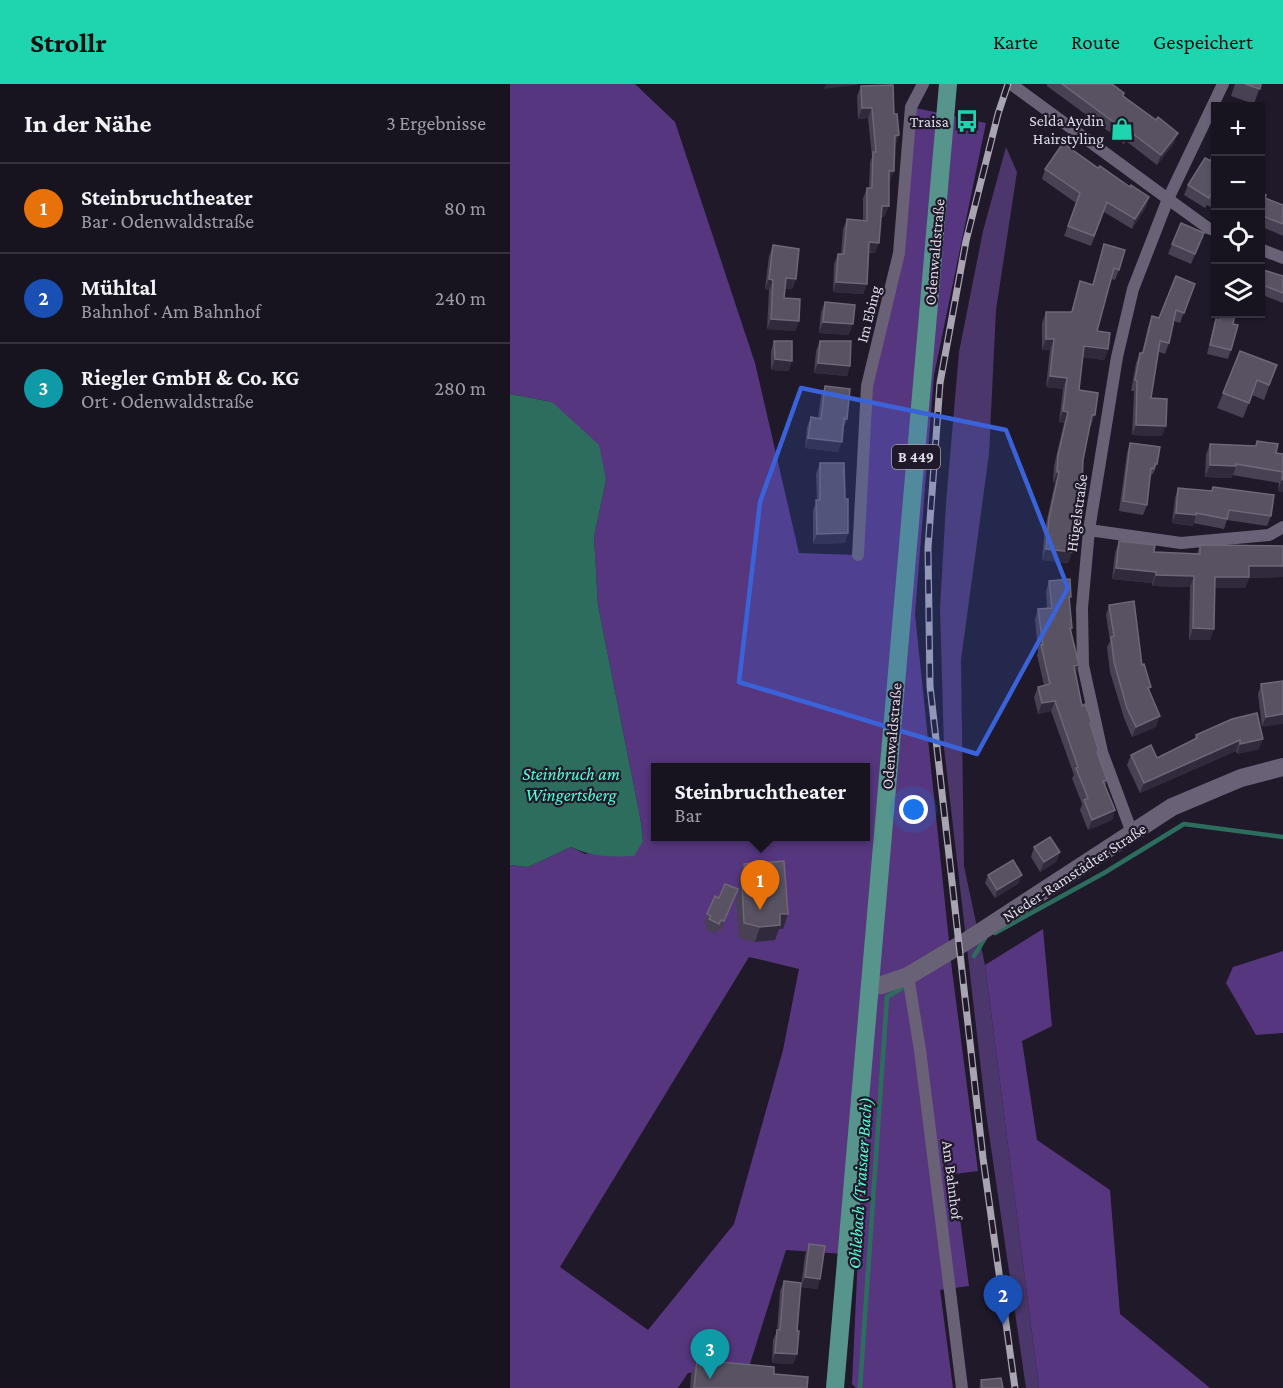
<!DOCTYPE html>
<html lang="de">
<head>
<meta charset="utf-8">
<style>
	:root { --surface:#17131f; --page:#201c28; --text:#f1f3f6; --muted:#9e9ea4; --line:#36323d; --accent:#1fd5b0 }
	body { margin:0; font-family:"Crimson Pro",serif; background:var(--page); color:var(--text) }
	.controls { position:absolute; right:18px; top:18px; display:grid; overflow:hidden; border-radius:0px; box-shadow:0 2px 4px #0004 }
	.controls button { width:54px; height:54px; display:grid; place-items:center; padding:0; border:0; border-bottom:2px solid var(--line); background:var(--surface); color:var(--text); font:30px sans-serif }
	.you { position:absolute; left:404px; top:726px; width:21px; height:21px; margin:-15px; border:4px solid #fff; border-radius:50%; background:#1a73e8; box-shadow:0 0 0 9px #1a73e833 }
	.badge { display:grid; place-items:center; width:39px; height:39px; border-radius:50%; background:var(--accent); color:#fff; font-size:20px; font-weight:700 }
	.pin { position:absolute; translate:-50% -50px; filter:drop-shadow(0 2px 3px #0008) }
	.pin::after { content:''; position:absolute; top:32px; width:21px; height:18px; background:inherit; clip-path:polygon(0 0,100% 0,50% 100%) }
	.popup { position:absolute; left:141px; top:679px; width:219px; height:78px; box-sizing:border-box; display:grid; place-content:center; border-radius:0px; background:var(--surface); filter:drop-shadow(0 2px 4px #0005); font-size:20px; white-space:nowrap; color:var(--muted) }
	.popup b { font-size:22px; color:var(--text) }
	.popup::after { content:''; position:absolute; left:50%; top:100%; margin-left:-12px; border:12px solid transparent; border-top-color:var(--surface) }
	.list { margin:0; padding:0; list-style:none }
	h2 { display:flex; justify-content:space-between; align-items:center; height:78px; margin:0; padding:0 24px; font-size:26px }
	h2 small { font-size:20px; font-weight:400; color:var(--muted) }
	.list li { display:grid; grid-template-columns:39px 1fr auto; gap:18px; align-items:center; box-sizing:border-box; height:90px; padding:0 24px; border-top:2px solid var(--line) }
	.list b { display:block; font-size:22px; white-space:nowrap }
	.list p { margin:0; font-size:20px; white-space:nowrap; color:var(--muted) }
	.list em { font-size:20px; font-style:normal; color:var(--muted) }
	.icon { flex:none; width:33px; height:33px; fill:none; stroke:currentColor; stroke-width:2; stroke-linecap:round; stroke-linejoin:round }
	.map { position:relative; flex:none; width:773px; height:1304px; overflow:hidden }
	header { display:flex; align-items:center; gap:36px; box-sizing:border-box; height:84px; padding:0 30px; background:var(--accent); color:#111 }
	header strong { font-size:28px }
	nav { display:flex; gap:33px; margin-inline-start:auto; font-size:21px }
	main { display:flex }
	aside { flex:1; background:var(--surface) }
	.map>svg:first-child { display:block }
	.green { fill:#4b376b }
	.forest { fill:#56377f; fill-rule:evenodd }
	.water { fill:#2d6d5d }
	.lines { fill:none; stroke-linecap:round; stroke-linejoin:round }
	.stream { stroke:#2d6d5d; stroke-width:4.5 }
	.street { stroke:#696276; stroke-width:12 }
	.secondary { stroke:#696276; stroke-width:18 }
	.primary { stroke:#57948c; stroke-width:18 }
	.rail-casing { stroke:#a8a4b1; stroke-width:7 }
	.rail { stroke:#1f1929; stroke-width:4.5; stroke-dasharray:14; stroke-linecap:butt }
	.wall { fill:#474153 }
	.shaded-wall { fill:#302a3c }
	.building { fill:#585263; stroke:#6d6777; stroke-width:1.5 }
	.marked { fill:#3a63da; fill-opacity:0.2; stroke:#3a63da; stroke-width:4.5; stroke-linejoin:round }
	.labels { text-anchor:middle; stroke-width:4.5; stroke-linejoin:round; paint-order:stroke }
	.shield { fill:#1f1929; stroke:#a5a0ad; stroke-width:1.5 }
	.shield-label { font-size:15px; font-weight:bold; fill:#dedae6 }
	.poi-label { font-size:16px; fill:#dedae6; stroke:#1f1929; text-anchor:end }
	.street-label { font-size:16px; fill:#dedae6; stroke:#1f1929 }
	.water-label { font-size:18px; font-style:italic; fill:#55fdd6; stroke:#1f1929 }
</style>
</head>
<body>
<header>
<strong>Strollr</strong>
<nav><a>Karte</a><a>Route</a><a>Gespeichert</a></nav>
</header>
<main>
<aside>
<h2>In der Nähe<small>3 Ergebnisse</small></h2>
<ul class="list">
<li><span class="badge" style="background:#e8710a">1</span><div><b>Steinbruchtheater</b><p>Bar · Odenwaldstraße</p></div><em>80 m</em></li>
<li><span class="badge" style="background:#1a4fb4">2</span><div><b>Mühltal</b><p>Bahnhof · Am Bahnhof</p></div><em>240 m</em></li>
<li><span class="badge" style="background:#0f9aa8">3</span><div><b>Riegler GmbH &amp; Co. KG</b><p>Ort · Odenwaldstraße</p></div><em>280 m</em></li>
</ul>
</aside>
<div class="map">
<svg width="773" height="1304" viewBox="0 0 773 1304">
	<rect width="100%" height="100%" fill="#1f1929"/>
	<path class="green" d="M496,63L507,88L486,226L479,370L451,576L454,782L475,881L529,1304H516L476,1029L434,664L430,525L436,419L449,268L473,147Z"/>
	<g class="forest">
		<path d="M0,0H125L165,38L245,279L289,469L347,471L357,302L389,169L401,23L476,39L424,291L405,530L442,886L468,1087L444,1090L459,1202L430,1206L443,1304H346L342,1300L348,1171L276,1166L238,1286L178,1289L168,1304H0V781L18,783L61,763L75,770L133,757L131,738L88,521L84,453L96,396L42,318L0,310ZM145,684H355V752H145ZM239,873L289,885L273,966L224,1140L138,1246L50,1183Z"/>
		<path d="M533,845L542,942L512,957L527,1056L600,1106L610,1230L700,1304H529L475,881Z"/>
		<path d="M773,867V949L746,951L716,899L723,883Z"/>
	</g>
	<path class="water" d="M0,310L42,318L89,361L96,396L84,453L88,521L131,738L133,757L124,772C101,773 82,773 61,763L18,783L0,781Z"/>
	<g class="lines">
		<g class="stream">
			<path d="M485,849L594,789L674,740L773,753"/>
			<path d="M464,872L475,854"/>
			<path d="M350,1304L377,913L392,904"/>
		</g>
		<g class="street">
			<path d="M501,0L658,115L698,144L706,147"/>
			<path d="M750,165L773,174"/>
			<path d="M579,446L671,459L759,451L773,443"/>
			<path d="M348,471L357,302L389,169L401,23L413,0"/>
			<path d="M622,749L592,668L573,581L572,524L579,446L607,273L623,205L658,115L713,0"/>
			<path d="M398,892L410,966L452,1304"/>
		</g>
		<path class="secondary" d="M360,902L372,901L398,892L455,858L662,723L731,694L773,683"/>
		<path class="primary" d="M325,1304L438,0"/>
		<g class="rail-casing">
			<path id="rail" d="M498,0L488,30L456,157L430,299L418,464L420,602L473,1074L505,1304"/>
		</g>
		<use href="#rail" class="rail"/>
	</g>
	<g class="wall">
		<path d="M537,0H585L614,9L613,12L664,59L647,81L616,57L614,60L601,51V49L537,2Z"/>
		<path d="M725,0H751L744,20L721,12Z"/>
		<path d="M351,2L384,30L389,51L385,62L380,97H379L375,132L371,133L365,169H359L357,200L353,210L323,208L324,180L328,170H331L333,145L337,135L353,136V114L357,104H359L360,78L362,73L358,34L348,35L347,12Z"/>
		<path d="M705,54V125L697,121L695,124L674,111L678,101L700,76Z"/>
		<path d="M588,84L620,103L639,113L636,123L622,145L594,128L581,162L554,152L566,119L532,95L535,85Z"/>
		<path d="M750,108L755,114L773,121V152L750,142Z"/>
		<path d="M690,159L681,180L658,170L662,160Z"/>
		<path d="M594,160L609,186L605,196L601,195L587,247L598,265L594,276L572,273L569,306L585,331L581,342H579L573,376L568,423L565,432L562,468L558,479L532,476L535,444L545,399H543L544,382L554,339L549,338L553,305L536,303L540,266H532V239L536,228H561L570,197L582,201Z"/>
		<path d="M263,161L286,195L282,205H275L274,214L289,237L285,247L257,245L259,206L255,205L259,172Z"/>
		<path d="M750,185L773,192V219L750,210Z"/>
		<path d="M685,200L670,239L664,237L659,259L655,270L649,268L641,314L652,352L622,351L624,307H621L626,279L630,269H632L638,243L642,232L649,234Z"/>
		<path d="M315,218L339,251L309,249L311,228Z"/>
		<path d="M711,230L723,240L721,266L718,275L697,270L703,245L706,235L709,236Z"/>
		<path d="M264,257L279,287L261,286V267Z"/>
		<path d="M310,257L340,282L337,292L304,289L306,267Z"/>
		<path d="M767,281L754,316L742,311L733,334L707,324L713,309Z"/>
		<path d="M315,302L337,335L333,345L328,368L295,364L297,343L301,333L308,334L311,312Z"/>
		<path d="M747,357L766,369L773,370V408L768,407L769,399L722,391V394L695,393L696,371L700,360L745,362Z"/>
		<path d="M620,359L647,380L643,390H642L640,395L637,421L633,431L609,427L617,369Z"/>
		<path d="M310,379L335,415L338,449L335,459L303,460V426L307,416L306,390Z"/>
		<path d="M703,403L761,432L757,442L717,436L714,445L683,439V442L662,439L665,414L668,404L701,407Z"/>
		<path d="M609,457L644,468L687,470L690,461L769,493L739,494L735,504H705L700,556H679L680,503L642,502V499L602,495L605,469Z"/>
		<path d="M539,497L559,518L562,544L561,548L569,581L565,590L572,622L582,638L581,641L588,671L597,696L595,702L605,726L602,736L578,746L570,726L572,720L562,694L564,691L541,627L528,630L524,613L528,603L534,601L527,571L528,568L525,535L528,525L537,524L536,507Z"/>
		<path d="M599,521L632,581L639,608L646,643L622,653L614,634L600,588L597,563L600,557L596,531Z"/>
		<path d="M773,597L752,643L748,610L751,600Z"/>
		<path d="M722,635L749,665L727,670L726,667L630,709L617,681L621,671L647,674L684,656L686,651Z"/>
		<path d="M524,763L550,768L546,778L530,788L521,773Z"/>
		<path d="M234,780L278,830L273,845H269L265,856L245,858L229,854L226,815L230,806L229,795Z"/>
		<path d="M478,791L509,799L485,814L475,799Z"/>
		<path d="M209,814L225,815L211,846L208,845L206,850L195,845L197,841L194,839L197,830Z"/>
		<path d="M299,1160L310,1195L307,1205L291,1203L295,1171Z"/>
		<path d="M274,1197L287,1270L283,1280L262,1279L263,1256L267,1247L270,1207Z"/>
		<path d="M187,1276L264,1290L297,1304H180L181,1291Z"/>
		<path d="M471,1296L493,1304H469Z"/>
	</g>
	<g class="shaded-wall">
		<path d="M316,0H347L346,1L314,5Z"/>
		<path d="M352,24H362L358,34L348,35Z"/>
		<path d="M668,49L664,59L647,81L651,71Z"/>
		<path d="M389,51L385,62H381L385,52Z"/>
		<path d="M379,87H384L380,97H375Z"/>
		<path d="M639,113L636,123L622,145L625,135Z"/>
		<path d="M372,122H379L375,132L368,133Z"/>
		<path d="M359,158L369,159L365,169L356,168Z"/>
		<path d="M276,194L286,195L282,205H272Z"/>
		<path d="M259,195L263,196L259,206L255,205Z"/>
		<path d="M326,198L357,200L353,210L323,208Z"/>
		<path d="M261,235L289,237L285,247L257,245Z"/>
		<path d="M313,238L343,240L339,251L309,249Z"/>
		<path d="M536,255H544L540,266H532Z"/>
		<path d="M574,262L598,265L594,276L570,273Z"/>
		<path d="M265,275L282,277L279,287L261,286Z"/>
		<path d="M308,279L340,282L337,292L304,289Z"/>
		<path d="M540,292L557,294L553,305L536,303Z"/>
		<path d="M553,327L558,328L554,339L549,338Z"/>
		<path d="M582,331H585L581,342H578Z"/>
		<path d="M626,341L656,342L652,352L622,351Z"/>
		<path d="M298,354L332,358L328,368L295,364Z"/>
		<path d="M700,381L726,382L722,394L695,393Z"/>
		<path d="M547,388H549L545,399H543Z"/>
		<path d="M772,395L773,396V408L768,407Z"/>
		<path d="M666,429L686,431L683,442L662,439Z"/>
		<path d="M338,449L335,459L303,460L307,450Z"/>
		<path d="M536,465L562,468L558,479L532,476Z"/>
		<path d="M739,482H773V493L739,494L735,504H701L705,493Z"/>
		<path d="M606,484L646,488L642,499L602,495Z"/>
		<path d="M646,491L684,492L680,503L642,502Z"/>
		<path d="M683,544L704,545L700,556H679Z"/>
		<path d="M569,581L565,591L564,582Z"/>
		<path d="M545,617L541,627L528,630L532,619Z"/>
		<path d="M773,630V640L752,643L756,633Z"/>
		<path d="M650,632L646,643L622,653L626,643Z"/>
		<path d="M753,655L749,665L727,670L730,660Z"/>
		<path d="M730,656L726,667L630,709L634,699Z"/>
		<path d="M605,726L602,736L578,746L582,736Z"/>
		<path d="M550,768L546,778L530,788L534,778Z"/>
		<path d="M512,791L509,799L485,814L487,806Z"/>
		<path d="M270,830H278L273,845H269L265,856L245,858L250,843Z"/>
		<path d="M295,1193L310,1195L307,1205L291,1203Z"/>
		<path d="M265,1269L287,1270L283,1280L262,1279Z"/>
	</g>
	<g class="building">
		<path d="M552,0H602L614,9L613,12L646,36L648,33L668,49L651,71L619,47L618,50L604,41L605,39Z"/>
		<path d="M735,0H751L750,5Z"/>
		<path d="M383,1L384,30H387L389,51L385,52L384,87H379V122H372L369,159L359,158L357,200L326,198L328,170H334L337,135L357,137V104H362L363,68H366L362,24H352L351,2Z"/>
		<path d="M705,57V113L700,111L699,114L678,101L695,74L701,77Z"/>
		<path d="M553,59L588,84L590,82L620,103L621,101L639,113L625,135L597,118L584,152L558,142L570,109L535,85Z"/>
		<path d="M750,108L756,111L755,114L773,121V140L750,131Z"/>
		<path d="M671,139L694,149L685,170L662,160Z"/>
		<path d="M594,160L615,166L609,186L604,184L587,247L600,249L598,265L574,262L569,306L588,309L585,331H582L573,376L572,404L568,423L566,422L562,468L536,465L539,434L549,388H547L548,371L558,328L553,327L557,294L540,292L544,255H536V228H562L570,197L583,201Z"/>
		<path d="M263,161L289,165L286,195L276,194L274,214L290,215L289,237L261,235L263,196L259,195Z"/>
		<path d="M750,185L773,192V209L750,200Z"/>
		<path d="M666,192L685,200L674,229L666,226L659,259L650,257L641,314L657,315L656,342L626,341L627,297L625,296L630,269H633L642,232L649,234Z"/>
		<path d="M315,218L345,221L343,240L313,238Z"/>
		<path d="M712,230H725L723,240L728,241L721,266L700,261L706,235L710,236Z"/>
		<path d="M264,257H282V277L265,275Z"/>
		<path d="M310,257H341L340,282L308,279Z"/>
		<path d="M730,267L767,281L759,301L747,296L739,319L713,309Z"/>
		<path d="M315,302L340,305L337,335L334,334L332,358L298,354L301,333L311,335Z"/>
		<path d="M747,357L768,360L766,369L773,370V396L772,395L773,388L726,380V382L700,381V360L746,362Z"/>
		<path d="M620,359L650,363L647,380H645L644,385L641,384L637,421L613,417Z"/>
		<path d="M310,379H334L335,415H338V449L307,450L306,416H310Z"/>
		<path d="M703,403L764,411L761,432L719,426L717,435L686,429V431L666,429L668,404L702,407Z"/>
		<path d="M609,457L645,461L644,468L690,470V461L773,462V482H739V493H705L704,545L683,544L684,492L646,491V488L606,484Z"/>
		<path d="M560,495L561,513H559L562,544H560L569,581L564,582L572,622L575,620L582,638L580,639L589,668H587L597,696L593,697L605,726L582,736L574,716L578,714L566,684L568,683L545,617L532,619L528,603L540,600L531,561H533L528,525L542,524L539,497Z"/>
		<path d="M624,517L632,581L634,580L641,603L638,604L650,632L626,643L617,624L604,578L601,553L604,552L599,521Z"/>
		<path d="M773,597V630L756,633L751,600Z"/>
		<path d="M747,629L753,655L730,660V656L634,699L621,671L641,661L647,674L687,654L686,651L722,635Z"/>
		<path d="M540,753L550,768L534,778L524,763Z"/>
		<path d="M503,776L512,791L487,806L478,791Z"/>
		<path d="M274,777L278,830H270V841L250,843L234,839L232,800L236,802L234,780Z"/>
		<path d="M215,800L228,805L214,837L211,836L209,840L199,835L201,832L197,830L205,812L209,814Z"/>
		<path d="M299,1160L315,1162L310,1195L295,1193Z"/>
		<path d="M274,1197L291,1199L287,1247H289L287,1270L265,1269L267,1246H270Z"/>
		<path d="M187,1276L264,1283V1290L298,1293L297,1304H184Z"/>
		<path d="M491,1294L493,1304H472L471,1296Z"/>
	</g>
	<path class="marked" d="M291,304L496,346L558,504L467,670L229,598L250,418Z"/>
	<defs>
		<g id="bus-bare" transform="scale(1.8)"><path d="M-5-6H5V4H4V6H2V4H-2V6H-4V4H-5ZM-3.5-4V0h7V-4ZM-3.5 1.2v1.5H-2V1.2ZM2 1.2v1.5H3.5V1.2Z" fill="#1fd5b0" stroke="#1f1929" stroke-width="2.5" paint-order="stroke"/></g>
		<g id="shop-bare" transform="scale(1.8)"><path d="M-5-2.5h2.3a2.7 3.5 0 0 1 5.4 0H5L5.5 6h-11ZM-1.5-2.5h3a1.5 2.3 0 0 0-3 0Z" fill="#1fd5b0" stroke="#1f1929" stroke-width="2.5" paint-order="stroke"/></g>
	</defs>
	<g fill-rule="evenodd">
		<use href="#bus-bare" x="457" y="37"/>
		<use href="#shop-bare" x="612" y="45"/>
	</g>
	<g class="labels">
		<rect class="shield" x="382" y="361" width="48" height="24" rx="4.5"/>
		<g class="shield-label">
			<text x="406" y="378">B 449</text>
		</g>
		<g class="poi-label">
			<text x="594" y="42">Selda Aydin<tspan x="594" dy="18">Hairstyling</tspan></text>
			<text x="439" y="43">Traisa</text>
		</g>
		<g class="street-label">
			<text transform="translate(424 168) rotate(-85)" y="6">Odenwaldstraße</text>
			<text transform="translate(358 230) rotate(-76)" y="6">Im Ebing</text>
			<text transform="translate(566 429) rotate(-82)" y="6">Hügelstraße</text>
			<text transform="translate(381 652) rotate(-85)" y="6">Odenwaldstraße</text>
			<text transform="translate(564 788) rotate(-33)" y="6">Nieder-Ramstädter Straße</text>
			<text transform="translate(443 1096) rotate(83)" y="6">Am Bahnhof</text>
		</g>
		<g class="water-label">
			<text x="61" y="696">Steinbruch am<tspan x="61" dy="21">Wingertsberg</tspan></text>
			<text transform="translate(350 1099) rotate(-86)" y="6">Ohlebach (Traisaer Bach)</text>
		</g>
	</g>
</svg>
<div class="controls">
<button>+</button>
<button>−</button>
<button><svg class="icon" aria-label="locate" viewBox="0 0 24 24"><circle cx="12" cy="12" r="6"/><path d="M12 2v4M12 18v4M2 12h4M18 12h4"/></svg></button>
<button><svg class="icon" aria-label="layers" viewBox="0 0 24 24"><path d="M12 4l9 5-9 5-9-5zM3 14l9 5 9-5"/></svg></button>
</div>
<div class="you"></div>
<div class="pin badge" style="left:250px;top:826px;background:#e8710a">1</div>
<div class="popup"><b>Steinbruchtheater</b>Bar</div>
<div class="pin badge" style="left:493px;top:1241px;background:#1a4fb4">2</div>
<div class="pin badge" style="left:200px;top:1295px;background:#0f9aa8">3</div>
</div>
</main>
</body>
</html>
